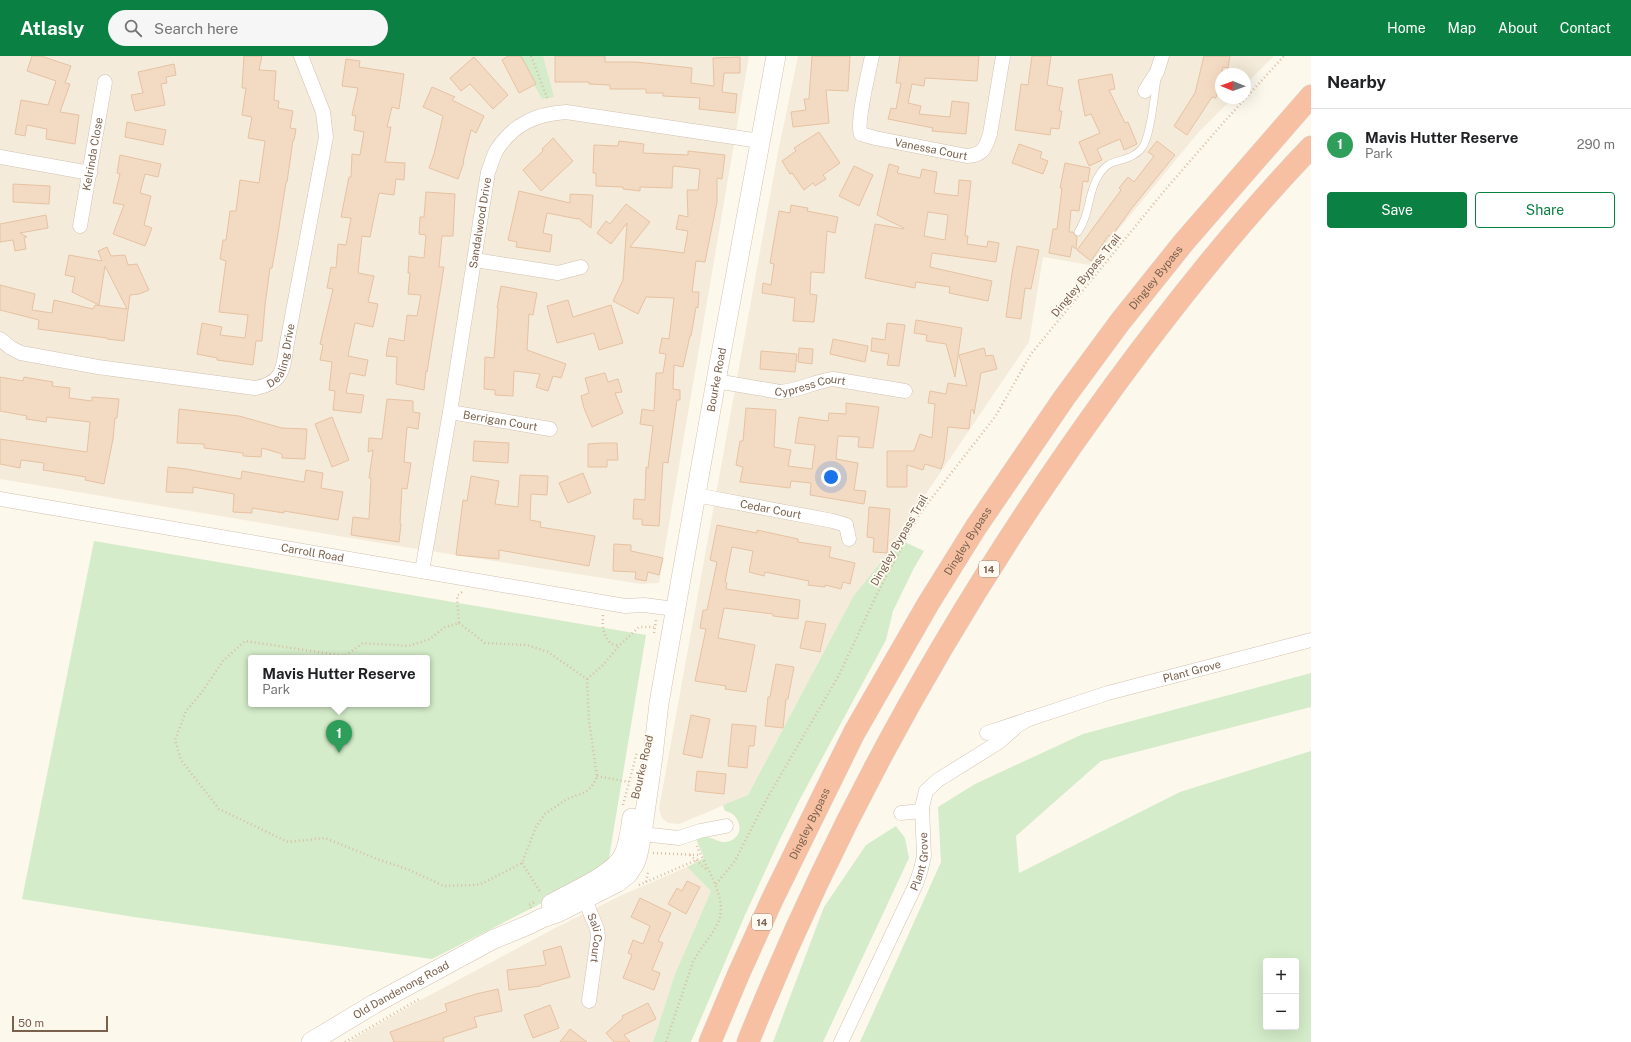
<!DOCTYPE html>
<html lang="en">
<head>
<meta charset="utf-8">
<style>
	:root { --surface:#fff; --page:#f6f6f6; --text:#202124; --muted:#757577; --line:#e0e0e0; --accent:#0b8043 }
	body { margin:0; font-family:"Public Sans",sans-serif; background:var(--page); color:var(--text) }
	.controls { position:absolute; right:12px; bottom:12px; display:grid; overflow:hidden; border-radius:4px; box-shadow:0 4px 16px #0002 }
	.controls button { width:36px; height:36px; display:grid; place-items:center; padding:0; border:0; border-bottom:1px solid var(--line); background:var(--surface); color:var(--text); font:20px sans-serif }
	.compass { position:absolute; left:1215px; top:12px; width:36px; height:36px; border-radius:50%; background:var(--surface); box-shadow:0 4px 16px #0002; rotate:271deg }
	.scale { position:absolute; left:12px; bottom:10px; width:96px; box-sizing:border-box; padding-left:4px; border:2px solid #7a614d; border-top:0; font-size:11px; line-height:14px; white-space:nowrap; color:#7a614d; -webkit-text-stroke:3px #fffbf3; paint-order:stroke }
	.you { position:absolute; left:831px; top:421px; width:14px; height:14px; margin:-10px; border:3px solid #fff; border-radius:50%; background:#1a73e8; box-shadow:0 0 0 6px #1a73e833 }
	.badge { display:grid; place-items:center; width:26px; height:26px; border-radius:50%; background:var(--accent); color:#fff; font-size:13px; font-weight:700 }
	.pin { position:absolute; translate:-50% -33px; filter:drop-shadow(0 1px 2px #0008) }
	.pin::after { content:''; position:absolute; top:21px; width:14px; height:12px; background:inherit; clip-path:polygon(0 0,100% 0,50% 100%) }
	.popup { position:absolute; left:248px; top:599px; width:182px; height:52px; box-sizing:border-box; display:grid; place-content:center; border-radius:4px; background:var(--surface); filter:drop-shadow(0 1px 3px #0005); font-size:13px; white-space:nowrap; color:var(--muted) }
	.popup b { font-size:15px; color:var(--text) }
	.popup::after { content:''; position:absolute; left:50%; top:100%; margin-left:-8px; border:8px solid transparent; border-top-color:var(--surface) }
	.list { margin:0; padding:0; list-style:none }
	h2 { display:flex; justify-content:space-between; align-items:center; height:52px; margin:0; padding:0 16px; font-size:17px }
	h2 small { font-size:13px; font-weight:400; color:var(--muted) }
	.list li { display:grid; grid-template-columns:26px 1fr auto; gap:12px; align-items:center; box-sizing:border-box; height:72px; padding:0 16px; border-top:1px solid var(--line) }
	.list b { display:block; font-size:15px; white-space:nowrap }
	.list p { margin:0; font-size:13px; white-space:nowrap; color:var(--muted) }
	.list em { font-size:13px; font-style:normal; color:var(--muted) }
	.actions { display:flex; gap:8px; padding:12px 16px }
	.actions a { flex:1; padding:9px 0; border:1px solid var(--accent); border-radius:4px; text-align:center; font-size:14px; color:var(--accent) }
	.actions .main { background:var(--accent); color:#fff }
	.icon { flex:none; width:22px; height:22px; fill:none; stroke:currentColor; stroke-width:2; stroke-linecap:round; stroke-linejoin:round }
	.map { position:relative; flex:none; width:1311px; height:986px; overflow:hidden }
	header { display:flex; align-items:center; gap:24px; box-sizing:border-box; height:56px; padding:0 20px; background:var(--accent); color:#fff }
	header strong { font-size:19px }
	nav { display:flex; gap:22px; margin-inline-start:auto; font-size:14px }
	.search { width:280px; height:36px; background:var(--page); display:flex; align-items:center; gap:10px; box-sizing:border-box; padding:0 14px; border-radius:22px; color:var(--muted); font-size:15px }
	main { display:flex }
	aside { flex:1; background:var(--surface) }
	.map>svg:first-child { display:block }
	.residential { fill:#f5ebda }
	.green { fill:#d4ecc9; fill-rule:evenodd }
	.building { fill:#f3dac2; stroke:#e6c2a2; fill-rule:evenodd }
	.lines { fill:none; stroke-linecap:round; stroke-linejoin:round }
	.lane-casing { stroke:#d1c1b0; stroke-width:8 }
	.street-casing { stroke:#d1c1b0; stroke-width:15 }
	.secondary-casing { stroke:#d4c2ae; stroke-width:20 }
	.highway-casing { stroke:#dcd6d1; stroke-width:23 }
	.path { stroke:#d9bea4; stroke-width:2.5; stroke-dasharray:1 3; stroke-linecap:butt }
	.lane { stroke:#fff; stroke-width:7 }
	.street { stroke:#fff; stroke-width:14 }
	.secondary { stroke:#fff; stroke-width:19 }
	.highway { stroke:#f7c0a2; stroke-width:22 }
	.labels { text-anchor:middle; stroke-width:3.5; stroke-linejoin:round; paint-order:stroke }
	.shield { fill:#fffbf3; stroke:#a28f7f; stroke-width:1 }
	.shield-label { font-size:10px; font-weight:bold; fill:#7a614d }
	.street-label { font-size:11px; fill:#7a614d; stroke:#fffbf3 }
</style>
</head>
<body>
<header>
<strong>Atlasly</strong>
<div class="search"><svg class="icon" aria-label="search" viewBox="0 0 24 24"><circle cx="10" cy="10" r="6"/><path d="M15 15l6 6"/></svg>Search here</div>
<nav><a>Home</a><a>Map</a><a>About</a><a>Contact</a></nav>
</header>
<main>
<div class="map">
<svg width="1311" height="986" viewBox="0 0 1311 986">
	<rect width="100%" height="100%" fill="#fdf8ec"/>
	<g class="residential">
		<path d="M0,0H749L659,527L641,528L398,490L0,423Z"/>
		<path d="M798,0H1274L1245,29V18H1221V42H1233L1198,77L1089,209L1043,201L1029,286L896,482L887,499L854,539L748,739L679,768L668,767L662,762L659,753L778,96Z"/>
		<path d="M687,811L711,835L675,918L653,986H348L419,945L555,872L622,839Z"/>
	</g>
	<g class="green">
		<path d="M519,0H543L554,41L542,43Z"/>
		<path d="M896,482L924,495L914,512L893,555L886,584L800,743L780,783L745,859L691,986H653L675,918L711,835L687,811L704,802L696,783C699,782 702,781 705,781C714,781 720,789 730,785C746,779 740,757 725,755L723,749L748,739L854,539L887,499Z"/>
		<path d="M94,485L646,579L607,814L432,903L134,861L22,843ZM251,602H427V648H251Z"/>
		<path d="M1311,617V651L1101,705L1016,780L1019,817L1180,736L1311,695V986H860L941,806L938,751L975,728L1083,678ZM1266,905H1296V971H1266Z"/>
		<path d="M896,770L905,782L909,802L823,986H773L824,851L866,789Z"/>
	</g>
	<g class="building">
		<path d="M32,0H41L71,10L65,27L70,28L60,56L79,59L75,88L46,83L47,73L27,69L25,80L15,78L21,44L48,49L56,25L27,15Z"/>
		<path d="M244,0H262L259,14L276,15L274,44L279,45L278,52L293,55L290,72L296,73L294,84H293L287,126H286L277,184L272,212H270L265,249L262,285H256L253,309L217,304V302L197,298L202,267L222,271L220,279L245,282L248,259L219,256L226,205L220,203L223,184H226L230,155H236L240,124L259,127L265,85L248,82L252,61L242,59L246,32H242Z"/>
		<path d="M508,0H521L536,28L519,37L502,4Z"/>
		<path d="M555,0H605V6H636L692,12L691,27L714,30L713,2L740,1V17H724L722,36L737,38L735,57L699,53L700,42L663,40V37H646V33H610V29L589,28V26H555Z"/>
		<path d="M812,0H850L848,35L826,34L829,67L793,71L791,56L806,54L804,43H809Z"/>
		<path d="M900,0H979L977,25L925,22L924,30L912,28L908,47L921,50L919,58L950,61L952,45L969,47L966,78L932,75L933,72L888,63L891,52L896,53L901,27H896Z"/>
		<path d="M1032,0H1051L1047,29L1063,32L1059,55H1062L1059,73L1051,72L1050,79L1015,74L1021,28L1028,29Z"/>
		<path d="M1204,0H1230L1228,12L1223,11L1216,42L1212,41L1187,79L1174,70L1195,37Z"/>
		<path d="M474,1L508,39L493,53L470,28L461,35L450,22Z"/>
		<path d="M346,3L360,5L359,11L404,18L399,53L392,51L387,71H391L385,106L405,107L404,124L396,123L394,139L379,137L370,181L362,180L358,217L374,220L368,246L378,248L373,271L355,267L348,300L368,304L365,320L350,317L346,337L364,339L361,357L333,354L335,335L329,334L332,306L320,304L323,289L320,288L333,233L327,232L331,211L336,212L338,188L346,189L351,162L341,161L349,121H351L352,98L360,99L364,76L354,74L356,60L352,59L358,32L342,30Z"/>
		<path d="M174,8L176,19L166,21L167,27L161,28L165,49L135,55L131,39L143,37L138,16Z"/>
		<path d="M1112,18L1115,33L1109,34L1125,67L1128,66L1137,88L1124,94L1120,83L1097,93L1102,104L1089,110L1079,86L1100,77L1091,58L1085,60L1078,24Z"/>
		<path d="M432,31L455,41L452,44L484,60L476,77L471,74L463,106H464L458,123L429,112L434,98L443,60L423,51Z"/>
		<path d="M127,66L166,74L163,89L125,81Z"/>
		<path d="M819,76L840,107L823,119L826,123L815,130L813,127L804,134L792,117L790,118L782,105L796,95L794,92Z"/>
		<path d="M553,82L573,105L541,135L523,114L543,95L542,93Z"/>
		<path d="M619,85L644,88L643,97L688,99V95L725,99L722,123L717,122V146L705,206L696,205L692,236H699L698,252L696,251L691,280H690L683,311L674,309L673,333L680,334V344H677L668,407L663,406L659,470L642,469V463H633L634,443L645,444L646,411L648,412L653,370L640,368L642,353L654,355L656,317H663L666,298L659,297L662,282L669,283L674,242L646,241L638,258L613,245L623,224L627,167L611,188L597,177L606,165L610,168L626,148L650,166L630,191L653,193L684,197L688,175L676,173L679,159L688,161L687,134H698L700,113L673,110L672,132L640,131V135L623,133V131L596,130V117H593L594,89L618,90Z"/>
		<path d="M1157,85L1175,99L1132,152L1111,181L1109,179L1091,205L1077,194L1121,134L1119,132L1128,121L1134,126L1154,100L1148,96Z"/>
		<path d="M1019,88L1042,96L1040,102L1048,105L1043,118L1012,107Z"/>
		<path d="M120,99L161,108L158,121L145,118L140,137L151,140L144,169L152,172L145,190L113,178L124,149L113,147L120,118L117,117Z"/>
		<path d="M1065,107L1090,112L1088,126L1083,125L1079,155L1071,154L1069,176H1073L1077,181L1076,193L1072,190L1070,201L1049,197L1053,173H1057L1062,132H1060Z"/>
		<path d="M889,108L899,111L897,117L920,122L922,113L937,116L934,137L958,140L959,124L971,125L965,180H968L967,188L987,191L988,185L999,187L996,206L932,197L930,211L992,225L988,245L949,237L950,231L916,226L915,232L865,222L875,168L904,173V172L877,159ZM928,156L948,159L945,184L924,180Z"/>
		<path d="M854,110L873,119L859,150L839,140Z"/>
		<path d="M13,128L50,130L49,148L13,146Z"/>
		<path d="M519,135L570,147V138L593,139L591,172L578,162V163L547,157L543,177L552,179L550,196L516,191L517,186L508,184Z"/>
		<path d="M426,136L455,138L453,180H442L439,211H444L427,316L426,315L424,334L396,328L397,301L386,300L389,282L404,285L407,259L417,260L421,239L408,238L410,217H408L409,200L424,202L426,179L419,178L420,161H424Z"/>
		<path d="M791,149L808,152L807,155L838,161L835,177L827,175L824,217L811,216L810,238L817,239L814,266L793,265L795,242L762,237L763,227L771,229L774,208L770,207L779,155L790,157Z"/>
		<path d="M46,159L48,172L20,177L27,181H24L26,193L15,195L13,184L0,186V168Z"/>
		<path d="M1017,190L1039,194L1031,233L1025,232L1021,263L1006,261L1012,217Z"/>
		<path d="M107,191L111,200L125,199L128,209L137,208L149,234L139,238L130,239L124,285L107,283V282L38,273L39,264L0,254V229L35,238L32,254L52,257L54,244L93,253L95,249L127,253L105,210L99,249L72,236L75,221L65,219L69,199L102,205L98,195Z"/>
		<path d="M501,230L537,237L533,259L529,258L527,294L566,308L561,322L553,320L548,335L536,331L540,318L514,315L513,340L495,339V334L484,333L485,301L494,302L498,252H497Z"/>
		<path d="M568,244L573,261L611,249L623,287L599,294L594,277L557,287L547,250Z"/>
		<path d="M916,264L962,272L955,321L946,288L926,285L927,279L914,277Z"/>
		<path d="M887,267L905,269L899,310L887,309L889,298L871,295L872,282L885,284Z"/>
		<path d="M833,283L868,290L865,306L830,298Z"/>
		<path d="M799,292L813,293L812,308L798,306Z"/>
		<path d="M984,292L986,300L993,299L997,313L981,317L974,358L973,354H971L969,373L948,371L944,404L941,413L925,408L923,414L907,409V431H887V395H914L920,378L932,382L935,348L928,347L930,335L946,338L948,327L967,330L959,299Z"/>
		<path d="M761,295L797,298L795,316L760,313Z"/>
		<path d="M605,317L608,326L618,323L622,336L615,337L623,357L592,371L584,352L581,340L589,337L585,322Z"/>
		<path d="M0,321L23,325L24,321L53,326L52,330L70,332L69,342L92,345V341L119,343L117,362H115L113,383L104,428L85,424L86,421L43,414L44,407L21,404L20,412L0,408V383L87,396L90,366L47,361L46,366L26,363L27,360L0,355Z"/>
		<path d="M387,343L413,345V356L420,357L418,373L407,371L404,406L411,407L407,433L402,432L400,467L401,468L399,486L351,479L353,461L369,463L371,422H369L373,394L368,396L369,382L382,383Z"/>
		<path d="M846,347L879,351L873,392L858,391L859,381L838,380L836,403L858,407L854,434L866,435L864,448L810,439L811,427L791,425L790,432L740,426L743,411L736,409L740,385H743L746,352L776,354L774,391L791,394L788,410L812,413L815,389L795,387L799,361L828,365L829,357L846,358Z"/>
		<path d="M179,353L239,360L282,372L307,373L305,403L282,402V398L262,392L261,401L243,400V397L204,392V388L177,387Z"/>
		<path d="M332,361L349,404L332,411L315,368Z"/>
		<path d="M474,385L509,387L508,407L473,405Z"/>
		<path d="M602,387H617L618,404H607V411H588V388Z"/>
		<path d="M168,411L186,413L241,423L242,415L304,426L306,414L323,417L321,432L343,436L338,464L284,455V457L252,452V457L233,456L234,438L193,431V437L166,436Z"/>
		<path d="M583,417L591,437L568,447L559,427Z"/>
		<path d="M520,419L548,420L547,439L531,438L530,464L541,466L540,471L595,480L589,510L499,494V503L456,499L463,444L467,445L471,420L499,425L495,448L518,451Z"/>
		<path d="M869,451L890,453L887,497L873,496L874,482L867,481Z"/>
		<path d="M717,469L757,477V474L798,483V486L831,491L829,501L855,507L850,528L843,526L841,533L825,529V531L808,529L809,525L765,516L764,520L749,516L753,495L732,491L725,526L727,527L726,533L800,544L798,563L773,560V558L724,552L718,582L755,589L746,636L725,633L726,630L695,625L706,573L700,572L703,554H707L717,506L710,504Z"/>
		<path d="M614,488L631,489V495L663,502L659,519L648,516L646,525L635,523L636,516L613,515Z"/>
		<path d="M806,565L826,568L820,596L800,592Z"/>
		<path d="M776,608L794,611L788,643H786L783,672L765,670L768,641H770Z"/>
		<path d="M691,659L710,663L702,702L683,698Z"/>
		<path d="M732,668L756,670L754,690H749L747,712L728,710Z"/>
		<path d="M697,715L726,718L724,738L695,735Z"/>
		<path d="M687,825L700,831L686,858L668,848L677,832L682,835Z"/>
		<path d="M640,842L671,857L658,885L663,887L652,914L660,917L654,934L623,922L632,899L628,897L633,884L643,888L650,870L631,861Z"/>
		<path d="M561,890L570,921L541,929V930L509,934L507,914L546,909L543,895Z"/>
		<path d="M498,933L502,955L474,961L477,971L443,982L444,986H394L390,976L447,955L445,948L476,938Z"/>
		<path d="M648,947L656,963L624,979L630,986H614L606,977L623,962L622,960Z"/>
		<path d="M550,949L559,972L533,982L524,959Z"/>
		<path d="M570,973L587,986H560Z"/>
	</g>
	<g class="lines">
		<g class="lane-casing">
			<path id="lane" d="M1078,176C1091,157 1087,137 1099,119C1108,104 1117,107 1130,101C1134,99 1139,96 1142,92C1151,80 1154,40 1157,23"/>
		</g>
		<g class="street-casing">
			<g id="street">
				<path id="s1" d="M872,0C869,14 856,68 861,78L875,82L967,100C983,99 985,93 990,78L1003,0"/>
				<path d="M1145,35L1157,16L1162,0"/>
				<path d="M0,101L90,117"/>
				<path id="s2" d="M80,170L105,26"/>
				<path d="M475,204L558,217L581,211"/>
				<path id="s3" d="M0,283L11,292L21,297L98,311L255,332C284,327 283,312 287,287L326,81L323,56L301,0"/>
				<path id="s4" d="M716,325L780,336C799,335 815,325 833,323L905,335"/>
				<path id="s5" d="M450,356L550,373"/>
				<path id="s6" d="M696,439L833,465L846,469"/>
				<path id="s7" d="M0,443L625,550L644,549L675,553"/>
				<path d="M846,469L849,483"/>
				<path id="s8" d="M422,515L450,356L488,116C491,109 493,101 496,95C513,68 536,58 566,56L760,85"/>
				<path id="s9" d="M987,677L1108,637L1311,584"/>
				<path d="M901,757L922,755"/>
				<path d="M642,778L679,782L700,775L726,770"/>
				<path id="s10" d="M585,844L597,873L598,881L589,945"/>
				<path id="s11" d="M841,986L916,828L921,813L924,800L922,751L926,735L938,724L999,686L1017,670L1028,663"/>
			</g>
		</g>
		<g class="secondary-casing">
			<g id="secondary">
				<path d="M551,848C571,836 615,819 624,798C629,787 630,774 632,762"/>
				<path id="s12" d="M311,986L374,948L492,884L528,869L542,862L557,857L618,826L628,818L635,807L638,798L642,778L653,700L659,647L716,325L776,0"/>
			</g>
		</g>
		<g class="highway-casing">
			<g id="highway">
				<path id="s13" d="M710,986L739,917L772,844L854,677L928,548L976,471L1064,342L1120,266L1184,186L1311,40"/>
				<path d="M748,986C841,753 966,533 1114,330C1175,247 1240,165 1311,91"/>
			</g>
		</g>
		<g class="path">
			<path d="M531,0L548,44"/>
			<path d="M603,559C602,571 603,577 610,587L619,590"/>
			<path d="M459,567L485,587L527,589L548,596L587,623L589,665L597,720L596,723L592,730L586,736L567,743L545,758L536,771L522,807L483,827L476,829L444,830L407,813L377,803L325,782L288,786L219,753L181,704L175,684L186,655L202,636L223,605L245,585L345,600L363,587L409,590L430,583L445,571L459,567L457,540L462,536"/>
			<path d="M654,577L656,564"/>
			<path d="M587,623L602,610L619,590L639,571H654"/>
			<path d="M597,720L629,726"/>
			<path d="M623,749L637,696"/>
			<path d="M653,797L700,799"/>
			<path d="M690,799L707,814"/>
			<path d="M522,807L541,837"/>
			<path d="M646,826L701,802"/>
			<path d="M716,828L735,805L765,746L839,619L877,538L916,464L927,448L995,361L1031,298L1165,134L1223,67L1284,0"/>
			<path d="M639,829L646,826L648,816"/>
			<path d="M531,852L529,849L536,845"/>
			<path d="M345,986L421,942"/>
			<path d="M666,986L693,906C700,892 711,881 718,867C729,843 705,810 696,788"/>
		</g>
		<use href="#lane" class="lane"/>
		<use href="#street" class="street"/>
		<use href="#secondary" class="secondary"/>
		<use href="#highway" class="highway"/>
	</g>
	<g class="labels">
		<g class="shield">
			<rect x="979" y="505" width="20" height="16" rx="3"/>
			<rect x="752" y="858" width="20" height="16" rx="3"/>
		</g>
		<g class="shield-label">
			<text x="989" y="517">14</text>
			<text x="762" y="870">14</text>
		</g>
		<g class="street-label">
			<text dy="4" stroke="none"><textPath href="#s1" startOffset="151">Vanessa Court</textPath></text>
			<text dy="4" stroke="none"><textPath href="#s2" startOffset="73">Kelrinda Close</textPath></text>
			<text dy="4" stroke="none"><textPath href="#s8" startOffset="353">Sandalwood Drive</textPath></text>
			<text transform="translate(1086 219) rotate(-51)" y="4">Dingley Bypass Trail</text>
			<text dy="4" stroke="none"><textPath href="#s13" startOffset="888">Dingley Bypass</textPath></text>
			<text dy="4" stroke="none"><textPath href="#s3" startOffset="309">Dealing Drive</textPath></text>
			<text dy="4" stroke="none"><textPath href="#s12" startOffset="863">Bourke Road</textPath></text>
			<text dy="4" stroke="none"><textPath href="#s4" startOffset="96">Cypress Court</textPath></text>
			<text dy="4" stroke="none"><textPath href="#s5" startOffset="51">Berrigan Court</textPath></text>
			<text dy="4" stroke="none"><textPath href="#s6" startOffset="76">Cedar Court</textPath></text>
			<text transform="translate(899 484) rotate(-60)" y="4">Dingley Bypass Trail</text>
			<text dy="4" stroke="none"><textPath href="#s13" startOffset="564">Dingley Bypass</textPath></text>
			<text dy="4" stroke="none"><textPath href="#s7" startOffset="317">Carroll Road</textPath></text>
			<text dy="4" stroke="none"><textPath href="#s9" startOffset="214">Plant Grove</textPath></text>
			<text transform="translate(642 711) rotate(-77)" y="4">Bourke Road</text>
			<text dy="4" stroke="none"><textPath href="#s13" startOffset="240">Dingley Bypass</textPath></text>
			<text dy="4" stroke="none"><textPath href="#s11" startOffset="198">Plant Grove</textPath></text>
			<text dy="4" stroke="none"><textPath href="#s10" startOffset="40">Sali Court</textPath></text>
			<text dy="4" stroke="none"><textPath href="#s12" startOffset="104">Old Dandenong Road</textPath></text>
		</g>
	</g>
</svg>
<div class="controls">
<button>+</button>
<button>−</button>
</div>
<svg class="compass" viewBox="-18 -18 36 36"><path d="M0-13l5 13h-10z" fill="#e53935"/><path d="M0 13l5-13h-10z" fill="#757577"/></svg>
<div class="scale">50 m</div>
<div class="you"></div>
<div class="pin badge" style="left:339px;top:697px;background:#2e9e5b">1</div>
<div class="popup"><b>Mavis Hutter Reserve</b>Park</div>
</div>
<aside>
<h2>Nearby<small></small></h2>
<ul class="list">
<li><span class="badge" style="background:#2e9e5b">1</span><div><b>Mavis Hutter Reserve</b><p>Park</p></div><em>290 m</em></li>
</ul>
<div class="actions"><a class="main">Save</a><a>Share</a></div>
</aside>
</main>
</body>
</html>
